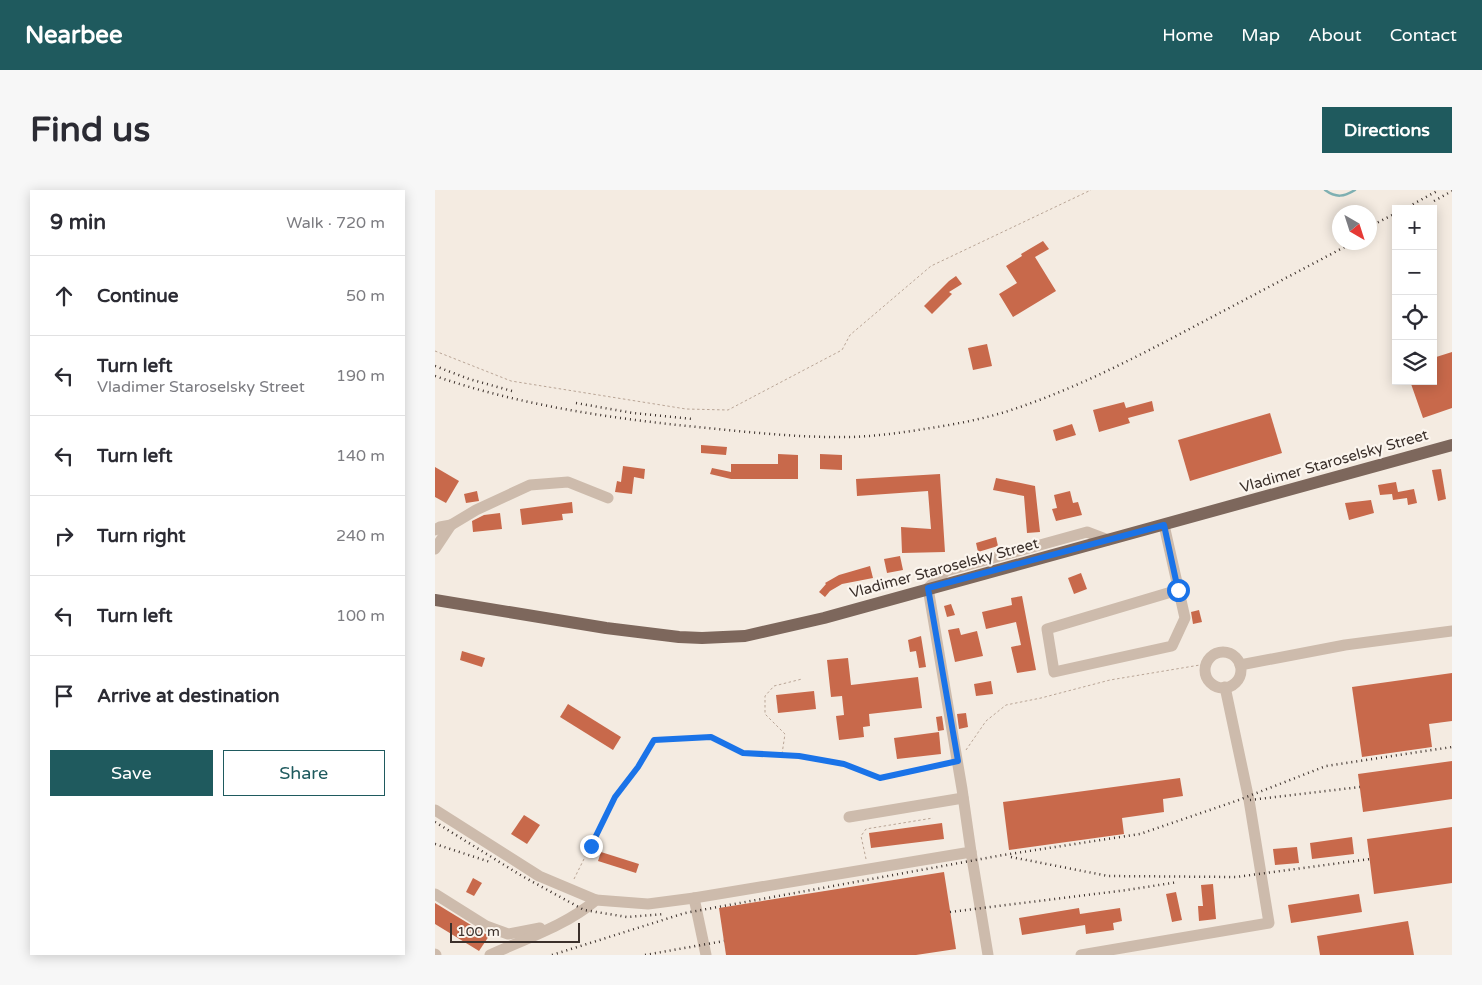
<!DOCTYPE html>
<html lang="en">
<head>
<meta charset="utf-8">
<style>
	:root { --surface:#fff; --page:#f7f7f7; --text:#2b2b33; --muted:#7c7c81; --line:#e1e1e2; --accent:#1f5a5e }
	body { margin:0; font-family:"Varela Round",sans-serif; background:var(--page); color:var(--text) }
	.controls { position:absolute; right:15px; top:15px; display:grid; overflow:hidden; border-radius:0px; box-shadow:0 2px 12px #0003 }
	.controls button { width:45px; height:45px; display:grid; place-items:center; padding:0; border:0; border-bottom:1px solid var(--line); background:var(--surface); color:var(--text); font:25px sans-serif }
	.compass { position:absolute; left:897px; top:15px; width:45px; height:45px; border-radius:50%; background:var(--surface); box-shadow:0 2px 12px #0003; rotate:141deg }
	.scale { position:absolute; left:15px; bottom:12px; width:130px; box-sizing:border-box; padding-left:5px; border:2px solid #3b302b; border-top:0; font-size:14px; line-height:18px; white-space:nowrap; color:#3b302b; -webkit-text-stroke:4px #fbf5ee; paint-order:stroke }
	.stop { position:absolute; width:15px; height:15px; margin:-11px; border:4px solid #1a73e8; border-radius:50%; background:#fff }
	.stop.end { background:#1a73e8; border-color:#fff; box-shadow:0 1px 5px #0008 }
	.list { margin:0; padding:0; list-style:none }
	h2 { display:flex; justify-content:space-between; align-items:center; height:65px; margin:0; padding:0 20px; font-size:21px }
	h2 small { font-size:16px; font-weight:400; color:var(--muted) }
	.list li { display:grid; grid-template-columns:32px 1fr auto; gap:15px; align-items:center; box-sizing:border-box; height:80px; padding:0 20px; border-top:1px solid var(--line) }
	.list b { display:block; font-size:19px; white-space:nowrap }
	.list p { margin:0; font-size:16px; white-space:nowrap; color:var(--muted) }
	.list em { font-size:16px; font-style:normal; color:var(--muted) }
	.actions { display:flex; gap:10px; padding:15px 20px }
	.actions a { flex:1; padding:11px 0; border:1px solid var(--accent); border-radius:0px; text-align:center; font-size:18px; color:var(--accent) }
	.actions .main { background:var(--accent); color:#fff }
	.icon { flex:none; width:28px; height:28px; fill:none; stroke:currentColor; stroke-width:2; stroke-linecap:round; stroke-linejoin:round }
	.map { position:relative; flex:none; width:1017px; height:765px; overflow:hidden; border-radius:0px }
	header { display:flex; align-items:center; gap:30px; box-sizing:border-box; height:70px; padding:0 25px; background:var(--accent); color:#fff }
	header strong { font-size:24px }
	nav { display:flex; gap:28px; margin-inline-start:auto; font-size:18px }
	.intro { display:flex; align-items:center; justify-content:space-between; box-sizing:border-box; height:120px; padding:0 30px }
	h1 { margin:0; font-size:35px }
	.button { padding:12px 22px; border-radius:0px; background:var(--accent); color:#fff; font-size:18px; font-weight:700 }
	main { display:flex; gap:30px; padding:0 30px }
	aside { flex:1; background:var(--surface); border-radius:0px; box-shadow:0 2px 12px #0003 }
	.map>svg:first-child { display:block }
	.lines { fill:none; stroke-linecap:round; stroke-linejoin:round }
	.stream { stroke:#7fb0b2; stroke-width:2.5 }
	.building { fill:#c8694b }
	.path { stroke:#b9a596; stroke-width:1; stroke-dasharray:2.5 2.5; stroke-linecap:butt }
	.minor { stroke:#cdbbac; stroke-width:11 }
	.major { stroke:#7d675c; stroke-width:12 }
	.rail { stroke:#3b302b; stroke-width:2.5; stroke-dasharray:1 4; stroke-linecap:butt }
	.route { stroke:#1a73e8; stroke-width:6 }
	.labels { text-anchor:middle; stroke-width:4.5; stroke-linejoin:round; paint-order:stroke }
	.street-label { font-size:15px; fill:#3b302b; stroke:#fbf5ee }
</style>
</head>
<body>
<header>
<strong>Nearbee</strong>
<nav><a>Home</a><a>Map</a><a>About</a><a>Contact</a></nav>
</header>
<div class="intro"><h1>Find us</h1><a class="button">Directions</a></div>
<main>
<aside>
<h2>9 min<small>Walk · 720 m</small></h2>
<ul class="list">
<li><svg class="icon" aria-label="ahead" viewBox="0 0 24 24"><path d="M12 20V5M6 11l6-6 6 6"/></svg><div><b>Continue</b></div><em>50 m</em></li>
<li><svg class="icon" aria-label="left" viewBox="0 0 24 24"><path d="M17 20v-9H6M10 6l-5 5 5 5"/></svg><div><b>Turn left</b><p>Vladimer Staroselsky Street</p></div><em>190 m</em></li>
<li><svg class="icon" aria-label="left" viewBox="0 0 24 24"><path d="M17 20v-9H6M10 6l-5 5 5 5"/></svg><div><b>Turn left</b></div><em>140 m</em></li>
<li><svg class="icon" aria-label="right" viewBox="0 0 24 24"><path d="M7 20v-9h11M14 6l5 5-5 5"/></svg><div><b>Turn right</b></div><em>240 m</em></li>
<li><svg class="icon" aria-label="left" viewBox="0 0 24 24"><path d="M17 20v-9H6M10 6l-5 5 5 5"/></svg><div><b>Turn left</b></div><em>100 m</em></li>
<li><svg class="icon" aria-label="arrive" viewBox="0 0 24 24"><path d="M6 21V4h12l-3 4 3 4H6"/></svg><div><b>Arrive at destination</b></div></li>
</ul>
<div class="actions"><a class="main">Save</a><a>Share</a></div>
</aside>
<div class="map">
<svg width="1017" height="765" viewBox="0 0 1017 765">
	<rect width="100%" height="100%" fill="#f4ebe1"/>
	<g class="lines">
		<path class="stream" d="M890,0C901,8 909,7 920,0"/>
	</g>
	<g class="building">
		<path d="M608,51L614,59L600,67L621,101L578,127L564,104L582,93L571,76L587,66L586,64Z"/>
		<path d="M521,86L527,94L514,102L517,104L497,124L489,116L514,91Z"/>
		<path d="M552,154L557,176L538,180L533,158Z"/>
		<path d="M1017,162V218L988,228L975,191H998V168Z"/>
		<path d="M717,211L719,221L693,228L695,233L664,242L658,220L689,212L691,218Z"/>
		<path d="M835,223L847,263L755,291L743,250Z"/>
		<path d="M637,234L641,245L621,251L618,240Z"/>
		<path d="M266,255L292,257L291,265L266,263Z"/>
		<path d="M343,264L363,265V289H296L275,284L277,278L296,282V274H343Z"/>
		<path d="M385,264L407,265V280L385,279Z"/>
		<path d="M188,276L210,279L209,289L199,287L197,304L180,302L182,291L186,292Z"/>
		<path d="M0,277L24,291L11,313L0,307Z"/>
		<path d="M1006,279L1011,309L1003,311L997,280Z"/>
		<path d="M505,284L510,362L467,363L466,337L496,339L493,301L422,306L421,289Z"/>
		<path d="M561,288L600,296L605,342L592,343L589,306L558,300Z"/>
		<path d="M961,292L963,302L979,299L982,313L973,315L972,308L958,310L957,304L945,305L943,295Z"/>
		<path d="M42,301L44,311L31,313L29,304Z"/>
		<path d="M635,301L638,313L643,312L647,325L621,331L617,319L622,318L619,305Z"/>
		<path d="M936,310L939,323L914,330L910,313Z"/>
		<path d="M137,312L138,323L127,324L128,330L87,335L85,319Z"/>
		<path d="M65,323L67,339L38,342L37,331L49,325Z"/>
		<path d="M561,347L563,356L543,362L541,353Z"/>
		<path d="M465,366L468,380L452,383L449,369Z"/>
		<path d="M435,376L438,388L407,394L395,401L390,407L384,402L391,394L390,393L404,385Z"/>
		<path d="M646,383L652,399L639,404L633,388Z"/>
		<path d="M587,406L601,480L582,483L576,457L586,455L581,432L551,439L547,422L577,415L576,408Z"/>
		<path d="M516,414L520,425L512,427L509,416Z"/>
		<path d="M764,420L767,432L758,434L756,422Z"/>
		<path d="M524,438L526,445L542,441L548,466L520,472L513,440Z"/>
		<path d="M486,446L491,477L484,478L481,461L475,462L473,450Z"/>
		<path d="M27,461L50,468L47,477L25,470Z"/>
		<path d="M413,468L416,495L483,487L487,518L434,524L435,536L428,537L429,547L404,550L401,526L409,525L407,506L396,507L392,470Z"/>
		<path d="M1017,483V531L994,534L997,557L927,567L917,497Z"/>
		<path d="M556,491L558,504L541,506L539,494Z"/>
		<path d="M379,501L381,519L343,523L341,505Z"/>
		<path d="M133,514L186,547L178,560L125,527Z"/>
		<path d="M531,523L533,537L524,539L522,524Z"/>
		<path d="M507,526L509,540L503,541L501,527Z"/>
		<path d="M504,542L506,564L462,569L459,548Z"/>
		<path d="M1017,571V609L928,622L923,584Z"/>
		<path d="M745,588L748,606L728,609L729,622L687,628L689,644L574,660L568,612Z"/>
		<path d="M89,625L105,635L92,654L76,644Z"/>
		<path d="M507,633L509,649L436,658L434,643Z"/>
		<path d="M1017,637V693L939,704L932,649Z"/>
		<path d="M917,647L919,664L877,669L875,653Z"/>
		<path d="M862,657L864,673L840,675L838,659Z"/>
		<path d="M166,662L204,674L201,683L163,671Z"/>
		<path d="M509,682L521,759L481,765H291L284,718Z"/>
		<path d="M38,688L47,693L39,706L31,702Z"/>
		<path d="M778,694L781,729L764,731L763,716H768L766,695Z"/>
		<path d="M741,702L747,730L737,732L731,704Z"/>
		<path d="M924,704L927,722L856,733L853,715Z"/>
		<path d="M0,713L54,746L44,761L0,734Z"/>
		<path d="M644,718L645,724L685,718L687,731L678,733L679,740L651,744L650,735L587,745L584,728Z"/>
		<path d="M973,731L979,765H885L882,746Z"/>
	</g>
	<g class="lines">
		<g class="path">
			<path d="M0,161L76,191L251,219L293,220L407,160L415,145L496,76L656,0"/>
			<path d="M531,560L551,531L571,515L606,508L675,490L771,474"/>
			<path d="M347,564L350,544L330,524V506L339,496L367,489"/>
			<path d="M431,669L426,646L431,639L498,628"/>
			<path d="M139,689L180,607L203,577L219,550L276,547L308,563L364,566L409,574L445,588L513,574"/>
		</g>
		<g class="minor">
			<path d="M729,335L750,428L737,456L619,482L612,439L743,400"/>
			<path d="M0,340L5,337L16,335"/>
			<path d="M0,359L16,335L41,320L95,295L133,292L173,308"/>
			<circle cx="788" cy="480" r="18"/>
			<path d="M805,475L910,455L1017,441"/>
			<path d="M0,620L104,686L161,710"/>
			<path d="M414,627L528,608"/>
			<path d="M536,662L553,765"/>
			<path d="M0,704L51,736L73,744L105,738"/>
			<path d="M259,708L271,765"/>
			<path d="M0,764L1,765"/>
			<path d="M55,765C90,749 132,735 161,710L213,714L259,708L536,662L527,599L493,398L511,381L652,342L673,350"/>
			<path d="M646,765L834,733L814,610L790,497"/>
		</g>
		<path class="major" d="M0,410L171,438L244,447L267,448L310,446L389,428L1017,255"/>
		<g class="rail">
			<path d="M999,11L1017,1"/>
			<path d="M969,19L1004,0"/>
			<path d="M934,37L961,23"/>
			<path d="M0,176L34,189L77,201"/>
			<path d="M0,186C84,215 173,228 262,237C313,242 365,248 417,247C441,246 465,243 489,239C516,235 544,230 570,222C636,201 698,169 760,136C813,108 866,80 919,52"/>
			<path d="M141,213L198,223L258,229"/>
			<path d="M815,610L925,597"/>
			<path d="M0,632L87,686L149,720L192,727L230,724"/>
			<path d="M0,654L55,672"/>
			<path d="M576,667L673,686L801,687L935,669"/>
			<path d="M515,722L692,700L743,692"/>
			<path d="M117,765L250,723L568,665L705,644L801,611L891,576L1017,557"/>
			<path d="M210,765L289,751"/>
		</g>
	</g>
	<g class="lines">
		<path class="route" d="M156,656L180,607L203,577L219,550L276,547L308,563L364,566L409,574L445,588L523,571L493,398L729,335L743,400"/>
	</g>
	<g class="labels">
		<g class="street-label">
			<text transform="translate(899 271) rotate(-16)" y="5">Vladimer Staroselsky Street</text>
			<text transform="translate(509 378) rotate(-15)" y="5">Vladimer Staroselsky Street</text>
		</g>
	</g>
</svg>
<div class="controls">
<button>+</button>
<button>−</button>
<button><svg class="icon" aria-label="locate" viewBox="0 0 24 24"><circle cx="12" cy="12" r="6"/><path d="M12 2v4M12 18v4M2 12h4M18 12h4"/></svg></button>
<button><svg class="icon" aria-label="layers" viewBox="0 0 24 24"><path d="M12 4l9 5-9 5-9-5zM3 14l9 5 9-5"/></svg></button>
</div>
<svg class="compass" viewBox="-18 -18 36 36"><path d="M0-13l5 13h-10z" fill="#e53935"/><path d="M0 13l5-13h-10z" fill="#7c7c81"/></svg>
<div class="scale">100 m</div>
<div class="stop" style="left:743px;top:400px"></div>
<div class="stop end" style="left:156px;top:656px"></div>
</div>
</main>
</body>
</html>
